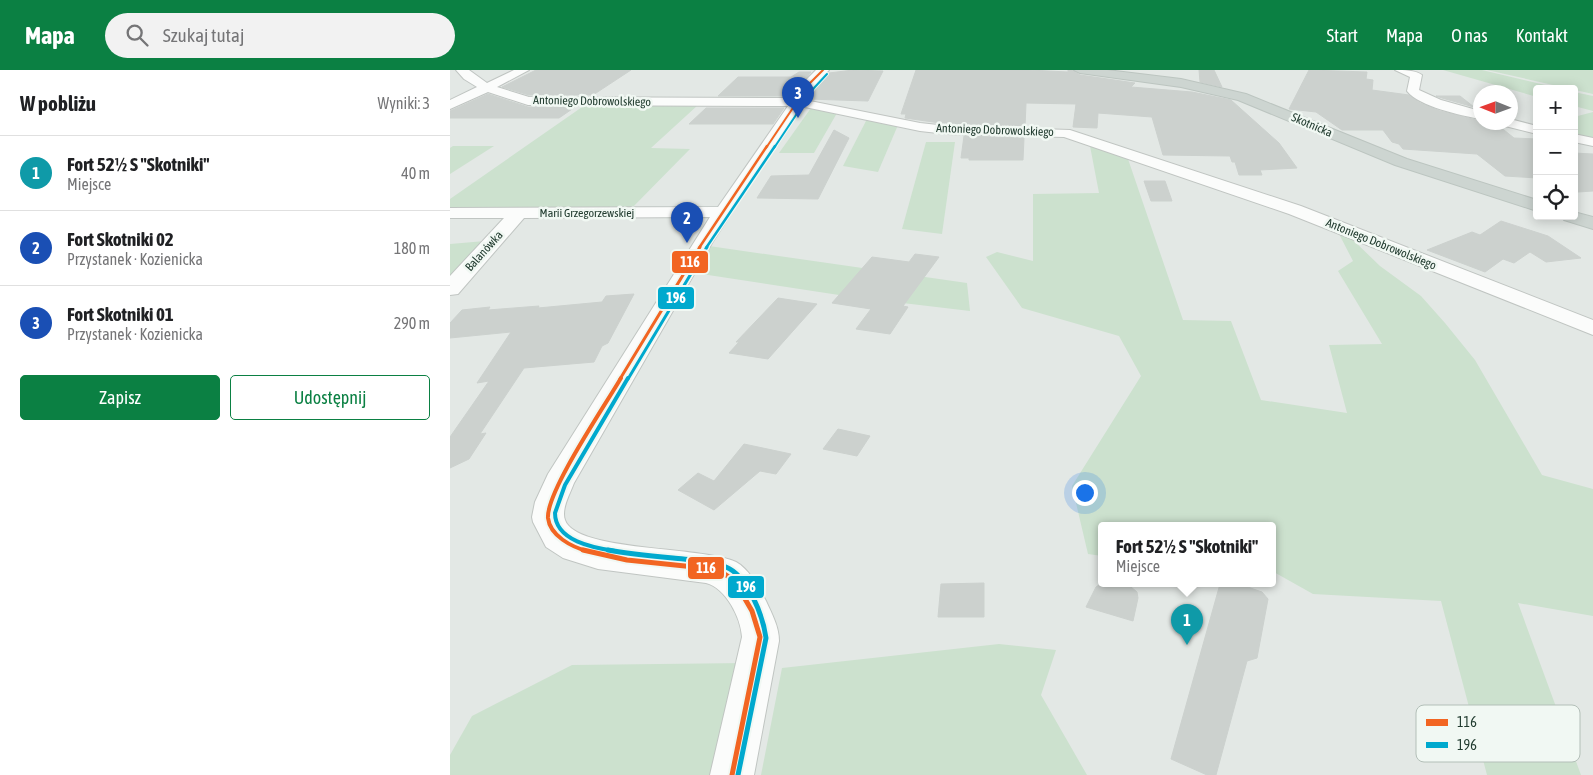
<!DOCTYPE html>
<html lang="pl">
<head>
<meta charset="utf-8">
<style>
	:root { --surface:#fff; --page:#f2f2f2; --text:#202124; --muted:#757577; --line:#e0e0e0; --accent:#0b8043 }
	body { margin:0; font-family:"Asap Condensed",sans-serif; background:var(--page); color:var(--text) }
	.controls { position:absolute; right:15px; top:15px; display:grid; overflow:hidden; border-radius:5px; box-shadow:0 2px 12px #0003 }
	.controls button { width:45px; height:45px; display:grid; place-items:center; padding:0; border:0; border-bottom:1px solid var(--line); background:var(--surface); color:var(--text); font:25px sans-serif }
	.compass { position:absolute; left:1023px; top:15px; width:45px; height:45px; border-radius:50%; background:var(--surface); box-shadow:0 2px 12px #0003; rotate:271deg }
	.you { position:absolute; left:634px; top:422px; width:18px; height:18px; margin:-12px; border:4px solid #fff; border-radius:50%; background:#1a73e8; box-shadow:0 0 0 8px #1a73e833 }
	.badge { display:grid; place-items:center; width:32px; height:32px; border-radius:50%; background:var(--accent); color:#fff; font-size:16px; font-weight:700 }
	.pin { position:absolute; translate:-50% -41px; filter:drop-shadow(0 1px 2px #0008) }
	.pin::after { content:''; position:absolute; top:26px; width:18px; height:15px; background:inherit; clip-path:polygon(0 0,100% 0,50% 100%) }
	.popup { position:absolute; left:648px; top:452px; width:178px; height:65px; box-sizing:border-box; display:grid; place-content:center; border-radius:5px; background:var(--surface); filter:drop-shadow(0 1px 4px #0005); font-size:16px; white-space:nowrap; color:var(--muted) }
	.popup b { font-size:19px; color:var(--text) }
	.popup::after { content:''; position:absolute; left:50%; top:100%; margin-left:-10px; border:10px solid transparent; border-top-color:var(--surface) }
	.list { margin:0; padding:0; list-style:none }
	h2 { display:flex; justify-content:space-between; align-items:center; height:65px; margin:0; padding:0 20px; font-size:21px }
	h2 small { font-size:16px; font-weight:400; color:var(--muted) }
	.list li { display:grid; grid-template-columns:32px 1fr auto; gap:15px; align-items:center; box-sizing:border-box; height:75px; padding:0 20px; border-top:1px solid var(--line) }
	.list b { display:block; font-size:19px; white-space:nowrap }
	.list p { margin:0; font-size:16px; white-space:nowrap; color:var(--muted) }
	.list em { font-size:16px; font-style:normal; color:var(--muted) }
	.actions { display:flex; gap:10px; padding:15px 20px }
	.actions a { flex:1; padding:11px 0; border:1px solid var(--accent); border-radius:5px; text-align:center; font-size:18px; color:var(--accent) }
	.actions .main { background:var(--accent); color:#fff }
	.icon { flex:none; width:28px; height:28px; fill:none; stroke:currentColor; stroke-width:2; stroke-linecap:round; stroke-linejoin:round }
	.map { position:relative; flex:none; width:1143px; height:705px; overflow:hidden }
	header { display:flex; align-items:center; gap:30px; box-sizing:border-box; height:70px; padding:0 25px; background:var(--accent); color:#fff }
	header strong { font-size:24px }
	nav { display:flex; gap:28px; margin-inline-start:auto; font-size:18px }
	.search { width:350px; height:45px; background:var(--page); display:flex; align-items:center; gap:12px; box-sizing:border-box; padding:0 18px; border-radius:28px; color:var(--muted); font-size:19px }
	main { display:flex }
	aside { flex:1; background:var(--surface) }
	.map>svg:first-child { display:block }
	.green { fill:#cce1ce }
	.building { fill:#ccd1ce; stroke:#ccd1ce }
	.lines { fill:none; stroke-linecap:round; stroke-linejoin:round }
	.minor-casing { stroke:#c0c5c2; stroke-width:2 }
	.major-casing { stroke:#bcc5c0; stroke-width:2 }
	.minor { fill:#fbfcfb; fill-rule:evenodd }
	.major { fill:#cdd5d1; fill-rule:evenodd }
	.bus-1-far4-casing { stroke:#f1f8f3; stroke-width:4 }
	.bus-1-far3-casing { stroke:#f1f8f3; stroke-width:5 }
	.bus-1-far2-casing { stroke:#f1f8f3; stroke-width:6 }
	.bus-1-far1-casing { stroke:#f1f8f3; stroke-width:8 }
	.bus-1-casing { stroke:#f1f8f3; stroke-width:9 }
	.bus-2-far4-casing { stroke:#f1f8f3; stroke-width:4 }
	.bus-2-far3-casing { stroke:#f1f8f3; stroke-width:5 }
	.bus-2-far2-casing { stroke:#f1f8f3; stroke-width:6 }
	.bus-2-far1-casing { stroke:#f1f8f3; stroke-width:8 }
	.bus-2-casing { stroke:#f1f8f3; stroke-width:9 }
	.bus-1-far4 { stroke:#f26522; stroke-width:2 }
	.bus-1-far3 { stroke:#f26522; stroke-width:2.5 }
	.bus-1-far2 { stroke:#f26522; stroke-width:3 }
	.bus-1-far1 { stroke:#f26522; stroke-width:4 }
	.bus-1 { stroke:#f26522; stroke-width:5 }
	.bus-2-far4 { stroke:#00a9ce; stroke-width:2 }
	.bus-2-far3 { stroke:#00a9ce; stroke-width:2.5 }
	.bus-2-far2 { stroke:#00a9ce; stroke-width:3 }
	.bus-2-far1 { stroke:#00a9ce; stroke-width:4 }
	.bus-2 { stroke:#00a9ce; stroke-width:5 }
	.labels { text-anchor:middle; stroke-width:5; stroke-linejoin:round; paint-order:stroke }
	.far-street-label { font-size:12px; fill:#213b2f; stroke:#f1f8f3 }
	.key { fill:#f1f8f3; stroke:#b3bfb8; stroke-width:1 }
	.key-label { font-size:14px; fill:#213b2f }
	.line-badge { stroke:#f1f8f3; stroke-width:2 }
	.badge-label { font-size:14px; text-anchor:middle; font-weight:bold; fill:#fff }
</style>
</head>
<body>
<header>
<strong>Mapa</strong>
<div class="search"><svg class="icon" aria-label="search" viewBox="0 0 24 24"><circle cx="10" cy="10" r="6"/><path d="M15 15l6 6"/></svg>Szukaj tutaj</div>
<nav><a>Start</a><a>Mapa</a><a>O nas</a><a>Kontakt</a></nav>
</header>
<main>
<aside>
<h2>W pobliżu<small>Wyniki: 3</small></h2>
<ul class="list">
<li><span class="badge" style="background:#0f9aa8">1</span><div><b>Fort 52½ S &quot;Skotniki&quot;</b><p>Miejsce</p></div><em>40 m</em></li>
<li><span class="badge" style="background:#1a4fb4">2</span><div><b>Fort Skotniki 02</b><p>Przystanek · Kozienicka</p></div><em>180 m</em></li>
<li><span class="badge" style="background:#1a4fb4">3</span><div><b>Fort Skotniki 01</b><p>Przystanek · Kozienicka</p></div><em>290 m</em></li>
</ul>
<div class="actions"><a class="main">Zapisz</a><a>Udostępnij</a></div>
</aside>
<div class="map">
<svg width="1143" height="705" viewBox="0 0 1143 705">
	<rect width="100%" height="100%" fill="#e3e8e5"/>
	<g class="green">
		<path d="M993,0H1032L1112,19H1087V27Z"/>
		<path d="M1037,0H1143V24Z"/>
		<path d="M1124,22L1143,26V41L1124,36Z"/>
		<path d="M135,35H248L201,78L240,79L180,140L0,139V129Z"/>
		<path d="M361,38L387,43L364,83H329Z"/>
		<path d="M1143,42V70L1124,67V47Z"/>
		<path d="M417,49L448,55L428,102L393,96Z"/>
		<path d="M476,72H505L492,164L452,159Z"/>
		<path d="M3,76H44L0,104V78Z"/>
		<path d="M640,76L678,89L733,250L781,251L811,330L897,343L879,275L932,274L888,201L903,191L889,164L900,167L930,196L971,226L995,253L1025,290L1092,405L1143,419V546L1068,533L1131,705H1037L991,531L863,524L822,501V456H652V486L638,484L622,416L691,306L669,266L572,238L536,187L547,182L583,191V124L649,123Z"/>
		<path d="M35,171L0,209V174Z"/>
		<path d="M259,176L517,213L520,241L402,227L245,203Z"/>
		<path d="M549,574L606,580L591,625L637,705H311L332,598Z"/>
		<path d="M296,593L261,705H0V685L22,646L122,595Z"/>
	</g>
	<g class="building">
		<path d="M86,0H181L143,25H79L52,17Z"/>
		<path d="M403,0L433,1L418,31L358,29L379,3Z"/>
		<path d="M466,0H579L618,2V0H622L630,5L685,13L681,17L742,22L781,30L829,73L847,98L810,100L812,105H789L785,92H782L780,86L713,85L702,47L648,43L647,58L623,57L626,34L576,33L575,57L497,54L455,48L456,44H451Z"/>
		<path d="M749,0H764L772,17L750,12Z"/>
		<path d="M859,0L917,2L916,9L923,10L922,20L959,25L970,33L990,41L1030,51V52H1044L1064,68L1087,69V108L1055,106L1027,84L953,79L949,74L942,72L933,60H892L866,42L839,39Z"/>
		<path d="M349,2H361L342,26H268L288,7H341Z"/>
		<path d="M38,24L78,37H125L109,48H0V41Z"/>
		<path d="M986,26H1010L1024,37L992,28Z"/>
		<path d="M256,38H334L323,54H239Z"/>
		<path d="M384,60L399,68L368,129L307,128L321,106L359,105Z"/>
		<path d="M514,66L574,68L573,90H519V88H511Z"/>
		<path d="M1124,83L1143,84V121L1128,122L1124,120Z"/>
		<path d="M694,111H715L722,131H701Z"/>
		<path d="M1051,151L1098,166L1131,188L1096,192L1080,182L1064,193L1053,189L1035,202L977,180L1022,162L1030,165Z"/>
		<path d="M465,184L489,187L453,236L458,237L440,264L406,259L421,239L382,233L422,187L459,192Z"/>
		<path d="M184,224L158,273L152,276L144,292L74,298L30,364L36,363L19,389L0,398V367L39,311L27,313L61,262L0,268V253L12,240L40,237L38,240L89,236L88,238L152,232L156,226Z"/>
		<path d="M328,228L367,234L318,289L279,283L289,272H286Z"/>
		<path d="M388,359L420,366L407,386L373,379Z"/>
		<path d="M294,374L341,384L326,404L310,401L264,440L228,420L248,403L264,411Z"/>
		<path d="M534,513V547H488L491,514Z"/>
		<path d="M652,513L681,517L687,522L688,528L683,551L636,537L646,517Z"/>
		<path d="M770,514H789L812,522L818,529L807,588L797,591L766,705H757L721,689Z"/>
	</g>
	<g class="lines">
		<g class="minor-casing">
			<g id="minor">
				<path d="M6,0H19L37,13L64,0H79L47,17L79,27L343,28L355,11L366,0H379L364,16L355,30L470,53L497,56L620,60L851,136L1143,250V265L839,144L614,67L497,64L470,61L350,36L262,173L124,413C120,424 111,439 115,450C126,482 253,476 286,492C299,499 309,518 316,531C322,544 329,557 329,571L304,705H260L292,567C291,548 276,518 256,513L148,499L113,488L96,477L83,452L82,447L85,432L98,404L260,147L74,148L8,224L0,225V206L54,148H0V138L268,137L338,36L78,35L38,22L0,39V30L27,17L14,9Z"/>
				<path d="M945,0C954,0 965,0 972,5L969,20L991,30L1030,41V49C1010,45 970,37 957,21L960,7Z"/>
				<path d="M1060,49L1087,56V64L1051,55L1049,52H1060Z"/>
				<path d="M1124,64L1143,68V76L1124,72Z"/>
			</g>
		</g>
		<g class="major-casing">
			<g id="major">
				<path d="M624,0H657L731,9L796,24L957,89L1087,130V141L945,95L788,30L731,17L630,3Z"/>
				<path d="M1124,142L1143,147V159L1114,150L1111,146H1124Z"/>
			</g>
		</g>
		<use href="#minor" class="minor"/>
		<use href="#major" class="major"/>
		<g class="bus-1-far4-casing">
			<path id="bus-1-far4" d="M316,78L359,14L373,0"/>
		</g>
		<g class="bus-1-far3-casing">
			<path id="bus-1-far3" d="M249,178L317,76"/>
		</g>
		<g class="bus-1-far2-casing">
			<path id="bus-1-far2" d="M170,309L250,177"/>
		</g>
		<g class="bus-1-far1-casing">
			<path id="bus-1-far1" d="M137,481C122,477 100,466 98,448C96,422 156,334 171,308"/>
		</g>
		<g class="bus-1-casing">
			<path id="bus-1" d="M133,480L177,490L254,498L273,503L279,507L291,522L302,541L310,567L282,705"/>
		</g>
		<g class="bus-2-far4-casing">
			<path id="bus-2-far4" d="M324,78L364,18L377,4"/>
		</g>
		<g class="bus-2-far3-casing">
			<path id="bus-2-far3" d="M256,178L325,76"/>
		</g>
		<g class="bus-2-far2-casing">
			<path id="bus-2-far2" d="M178,309L257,177"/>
		</g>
		<g class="bus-2-far1-casing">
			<path id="bus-2-far1" d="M165,481C144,478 105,471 105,443L115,415L178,308"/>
		</g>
		<g class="bus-2-casing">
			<path id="bus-2" d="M158,480C179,484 201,486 223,488C240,490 260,490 276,497C298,506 313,546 316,568L288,705"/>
		</g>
		<use href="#bus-1-far4" class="bus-1-far4"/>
		<use href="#bus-1-far3" class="bus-1-far3"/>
		<use href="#bus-1-far2" class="bus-1-far2"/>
		<use href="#bus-1-far1" class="bus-1-far1"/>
		<use href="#bus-1" class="bus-1"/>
		<use href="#bus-2-far4" class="bus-2-far4"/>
		<use href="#bus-2-far3" class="bus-2-far3"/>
		<use href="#bus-2-far2" class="bus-2-far2"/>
		<use href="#bus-2-far1" class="bus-2-far1"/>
		<use href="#bus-2" class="bus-2"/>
	</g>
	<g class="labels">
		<g class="far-street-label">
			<text transform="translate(142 31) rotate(1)" y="4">Antoniego Dobrowolskiego</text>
			<text transform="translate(862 55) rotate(23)" y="4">Skotnicka</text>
			<text transform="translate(545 60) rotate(2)" y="4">Antoniego Dobrowolskiego</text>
			<text x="137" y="147">Marii Grzegorzewskiej</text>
			<text transform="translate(931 174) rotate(22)" y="4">Antoniego Dobrowolskiego</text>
			<text transform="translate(34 181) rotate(-48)" y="4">Balanówka</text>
		</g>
	</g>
	<rect x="966" y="635" width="164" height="57" rx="8" class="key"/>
	<rect x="976" y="649" width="22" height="7" fill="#f26522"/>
	<rect x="976" y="672" width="22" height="6" fill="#00a9ce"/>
	<g class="key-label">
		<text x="1007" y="657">116</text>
		<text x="1007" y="680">196</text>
	</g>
	<g class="line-badge">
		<rect x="221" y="180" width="38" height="24" rx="5" fill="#f26522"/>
		<rect x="207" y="216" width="38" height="24" rx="5" fill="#00a9ce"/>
		<rect x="237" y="486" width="38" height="24" rx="5" fill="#f26522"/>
		<rect x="277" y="505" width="38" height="24" rx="5" fill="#00a9ce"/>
	</g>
	<g class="badge-label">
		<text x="240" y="197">116</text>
		<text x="226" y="233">196</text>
		<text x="256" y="503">116</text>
		<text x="296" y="522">196</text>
	</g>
</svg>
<div class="controls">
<button>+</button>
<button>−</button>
<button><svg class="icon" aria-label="locate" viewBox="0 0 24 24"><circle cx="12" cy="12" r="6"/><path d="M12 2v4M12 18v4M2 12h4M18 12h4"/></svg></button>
</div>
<svg class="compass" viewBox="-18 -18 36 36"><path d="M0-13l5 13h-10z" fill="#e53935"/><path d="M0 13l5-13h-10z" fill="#757577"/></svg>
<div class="you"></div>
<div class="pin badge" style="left:737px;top:575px;background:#0f9aa8">1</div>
<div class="popup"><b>Fort 52½ S &quot;Skotniki&quot;</b>Miejsce</div>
<div class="pin badge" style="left:237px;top:173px;background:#1a4fb4">2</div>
<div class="pin badge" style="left:348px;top:48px;background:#1a4fb4">3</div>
</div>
</main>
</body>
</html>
